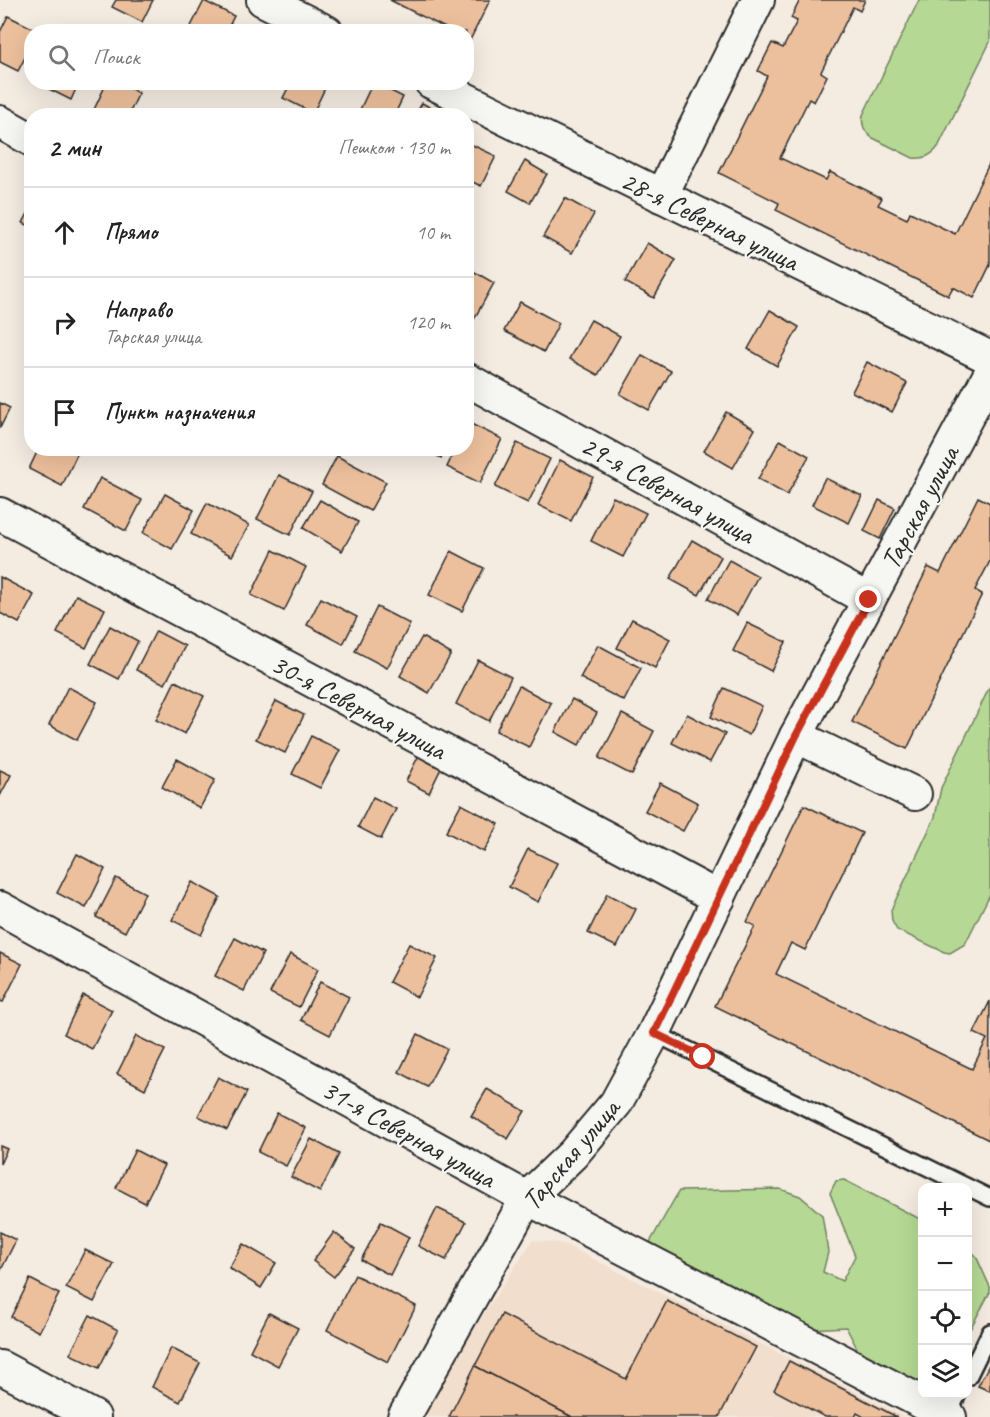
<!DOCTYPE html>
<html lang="ru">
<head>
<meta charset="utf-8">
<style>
	:root { --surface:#fff; --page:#f2f2f2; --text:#222; --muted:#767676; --line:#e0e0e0 }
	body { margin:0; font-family:Caveat,sans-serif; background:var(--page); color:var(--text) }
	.controls { position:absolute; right:18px; bottom:18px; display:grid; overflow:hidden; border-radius:12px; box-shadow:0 6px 24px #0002 }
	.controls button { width:54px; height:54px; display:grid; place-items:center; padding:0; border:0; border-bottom:2px solid var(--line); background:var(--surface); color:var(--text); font:30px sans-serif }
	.stop { position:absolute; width:18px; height:18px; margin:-14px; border:4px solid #c8321e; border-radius:50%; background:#fff }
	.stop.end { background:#c8321e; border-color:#fff; box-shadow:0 2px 6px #0008 }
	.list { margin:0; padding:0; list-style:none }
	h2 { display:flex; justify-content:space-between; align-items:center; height:78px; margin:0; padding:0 24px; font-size:26px }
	h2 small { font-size:20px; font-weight:400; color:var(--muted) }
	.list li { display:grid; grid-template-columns:39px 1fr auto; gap:18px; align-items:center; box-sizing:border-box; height:90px; padding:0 24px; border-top:2px solid var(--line) }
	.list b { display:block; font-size:22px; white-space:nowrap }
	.list p { margin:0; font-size:20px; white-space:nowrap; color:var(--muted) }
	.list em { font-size:20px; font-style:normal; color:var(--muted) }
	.icon { flex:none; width:33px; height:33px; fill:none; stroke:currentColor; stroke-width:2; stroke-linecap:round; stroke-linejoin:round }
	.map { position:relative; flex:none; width:990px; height:1417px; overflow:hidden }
	.search { position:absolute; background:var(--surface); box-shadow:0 6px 24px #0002; left:24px; top:24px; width:450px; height:66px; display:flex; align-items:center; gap:15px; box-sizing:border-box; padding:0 21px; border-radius:24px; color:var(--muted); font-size:22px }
	.panel { position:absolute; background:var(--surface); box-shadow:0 6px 24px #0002; left:24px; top:108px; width:450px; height:348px; border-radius:24px }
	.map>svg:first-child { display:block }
	.built { fill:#f2decd }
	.green { fill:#b5d994; stroke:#708260; stroke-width:1.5 }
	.building { fill:#edc09d; stroke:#2b2b2b; stroke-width:1.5 }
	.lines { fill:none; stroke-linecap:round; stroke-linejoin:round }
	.service-casing { stroke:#2b2b2b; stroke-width:20 }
	.minor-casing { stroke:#2b2b2b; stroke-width:36 }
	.service { stroke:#f6f6f2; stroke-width:15 }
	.minor { stroke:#f6f6f2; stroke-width:32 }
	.route { stroke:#c8321e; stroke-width:8 }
	.labels { text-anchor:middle; stroke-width:4.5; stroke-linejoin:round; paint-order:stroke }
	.street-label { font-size:28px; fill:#2b2b2b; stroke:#f6f6f2 }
</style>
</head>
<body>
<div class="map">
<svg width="990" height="1417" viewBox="0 0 990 1417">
	<rect width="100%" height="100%" fill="#f4ebe1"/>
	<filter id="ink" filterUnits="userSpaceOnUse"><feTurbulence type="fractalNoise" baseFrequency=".0167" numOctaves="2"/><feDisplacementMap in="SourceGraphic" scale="12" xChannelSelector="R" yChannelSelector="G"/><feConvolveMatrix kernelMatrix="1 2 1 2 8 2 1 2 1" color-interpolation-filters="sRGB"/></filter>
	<g filter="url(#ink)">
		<path class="built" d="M533,1240L564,1244L905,1417H421L471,1333Z"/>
		<g class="green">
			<path d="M919,0H990V42L938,147C931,156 924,159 913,158L871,137C864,131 861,124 863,115Z"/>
			<path d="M990,686V894L965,944L950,953L944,952L897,930L892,921L891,910L935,817L941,788Z"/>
			<path d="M844,1180L922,1220V1392L860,1354L846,1327L810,1329L649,1244L679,1191L780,1189L800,1196L822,1215L828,1252L823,1272L842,1281L855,1256L830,1193L836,1181Z"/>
			<path d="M968,1248L976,1256L990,1287V1292L968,1333Z"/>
		</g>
		<g class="building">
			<path d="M116,0H153L142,22L112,7Z"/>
			<path d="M390,0H490L470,40L466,38V32H453Z"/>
			<path d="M800,0H865L860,11L853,7L821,72L827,76L814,102L809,99L780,158L826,180L830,172L882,198L878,205L907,219L910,212L955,234L990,162V265L974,298L953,287L948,296L943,293L776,210L779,203L719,173L767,76L758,71L772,43L783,48L797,21L791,18Z"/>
			<path d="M204,1L234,16L226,32H188Z"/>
			<path d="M8,16L38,31L32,32V44L18,71L0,62V32Z"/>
			<path d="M42,82H79L71,100L41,85Z"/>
			<path d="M107,82H117L139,93L128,116H91Z"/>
			<path d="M291,82H328L313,113L283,98Z"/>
			<path d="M373,82L403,97L394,116H357Z"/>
			<path d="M422,103L446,116H415Z"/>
			<path d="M466,142L496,156L481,186L466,179Z"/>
			<path d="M525,161L547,174L530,203L508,191Z"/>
			<path d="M565,198L594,214L572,253L543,237Z"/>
			<path d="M32,206V227L23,223Z"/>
			<path d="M647,243L676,260L654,298L625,282Z"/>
			<path d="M466,267L494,283L473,321L466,318Z"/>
			<path d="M520,302L559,323L544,352L504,331Z"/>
			<path d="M770,310L799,327L777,366L748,349Z"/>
			<path d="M591,320L620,336L598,375L569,359Z"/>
			<path d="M642,355L671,371L649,410L620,394Z"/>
			<path d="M867,362L907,383L892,412L852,392Z"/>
			<path d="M0,403L10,408L0,428Z"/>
			<path d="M726,412L755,429L733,468L704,451Z"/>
			<path d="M469,423L502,439L480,483L447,467L456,448H466V428Z"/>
			<path d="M780,440L809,456L787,495L758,479Z"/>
			<path d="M517,443L550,459L528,503L495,487Z"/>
			<path d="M39,448H80L62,486L29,469Z"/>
			<path d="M422,448H446L441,458Z"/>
			<path d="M337,456L386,482L370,511L322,485Z"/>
			<path d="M560,460L593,477L571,521L538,505Z"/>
			<path d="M279,475L312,491L290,535L257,519Z"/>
			<path d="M100,478L142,500L126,531L84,509Z"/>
			<path d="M825,478L862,496L849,523L812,505Z"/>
			<path d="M165,494L194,510L172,549L143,533Z"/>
			<path d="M613,497L646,513L623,557L591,541Z"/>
			<path d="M978,497L990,503V561L975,590L982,594L907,749L852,722L928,567L940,573Z"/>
			<path d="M320,500L358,522L342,551L303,528Z"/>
			<path d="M879,500L895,508L880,539L864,531Z"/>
			<path d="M207,503L249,525L232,556L191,534Z"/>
			<path d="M692,540L721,557L699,595L670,579Z"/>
			<path d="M273,550L306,567L284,611L251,595Z"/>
			<path d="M451,551L484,568L462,611L429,595Z"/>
			<path d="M729,560L758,576L737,615L708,599Z"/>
			<path d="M0,577L34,595L19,623L0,613Z"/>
			<path d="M76,595L105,609L86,648L57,633Z"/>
			<path d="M321,598L357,617L343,644L307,625Z"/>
			<path d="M377,607L410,624L387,668L355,651Z"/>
			<path d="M632,619L670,639L655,668L617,648Z"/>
			<path d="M747,623L786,642L771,671L733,651Z"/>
			<path d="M110,626L138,641L119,679L90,664Z"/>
			<path d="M156,631L185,646L165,684L136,670Z"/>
			<path d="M422,637L451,654L429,693L400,676Z"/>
			<path d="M598,645L641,668L624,701L580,678Z"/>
			<path d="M478,660L511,677L489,721L456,704Z"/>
			<path d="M175,681L204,696L185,734L156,720Z"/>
			<path d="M519,686L551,703L529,747L496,731Z"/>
			<path d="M68,687L97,702L77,740L49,725Z"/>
			<path d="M724,688L762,706L749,735L711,717Z"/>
			<path d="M572,699L597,713L579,745L555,732Z"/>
			<path d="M276,701L304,715L285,753L256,739Z"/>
			<path d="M622,714L654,731L632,775L599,758Z"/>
			<path d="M687,714L725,734L710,762L672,743Z"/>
			<path d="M311,736L340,750L320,788L292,774Z"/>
			<path d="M421,751L444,762L429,793L406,781Z"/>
			<path d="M177,759L215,780L200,808L162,787Z"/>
			<path d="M0,770L11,775L0,796Z"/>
			<path d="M660,783L698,803L683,831L645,811Z"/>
			<path d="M373,797L396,809L381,839L358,827Z"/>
			<path d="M461,804L499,824L484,852L446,832Z"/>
			<path d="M804,805L862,833L805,950L791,943L776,974L972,1069L987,1039L974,1033L990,1001L989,1140L715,1006L755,926L747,922Z"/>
			<path d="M528,849L557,863L538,902L509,887Z"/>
			<path d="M77,854L105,869L86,908L57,893Z"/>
			<path d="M116,878L145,893L125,932L96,917Z"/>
			<path d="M192,882L220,897L201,935L172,920Z"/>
			<path d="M607,894L636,909L617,947L588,933Z"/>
			<path d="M235,938L263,953L244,991L215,976Z"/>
			<path d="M409,944L437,958L417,997L389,982Z"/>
			<path d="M0,953L22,964L3,1002L0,1001Z"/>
			<path d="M290,954L318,969L299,1007L270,993Z"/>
			<path d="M320,982L349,997L330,1035L301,1020Z"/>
			<path d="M83,995L112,1010L92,1049L64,1034Z"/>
			<path d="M418,1034L447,1049L427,1087L399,1072Z"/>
			<path d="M136,1036L165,1050L145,1089L117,1074Z"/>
			<path d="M218,1077L247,1092L227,1130L198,1116Z"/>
			<path d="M487,1089L525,1111L508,1139L471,1116Z"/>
			<path d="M277,1113L306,1128L286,1166L258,1152Z"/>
			<path d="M311,1139L339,1154L320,1192L291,1177Z"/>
			<path d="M0,1146L7,1149L0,1164Z"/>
			<path d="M135,1150L164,1165L145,1203L116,1188Z"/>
			<path d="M437,1208L466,1222L446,1260L418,1246Z"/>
			<path d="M381,1222L409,1237L390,1275L361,1260Z"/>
			<path d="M0,1232L16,1240L0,1272Z"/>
			<path d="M334,1232L355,1249L334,1277L313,1261Z"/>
			<path d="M243,1244L276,1263L261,1288L229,1268Z"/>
			<path d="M85,1250L114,1264L94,1302L66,1288Z"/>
			<path d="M355,1275L416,1306L388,1362L327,1330Z"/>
			<path d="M30,1279L59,1294L39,1332L11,1317Z"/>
			<path d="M667,1301L756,1347L719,1417H572L475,1366L502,1314L626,1379Z"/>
			<path d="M269,1313L298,1328L278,1366L250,1351Z"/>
			<path d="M90,1315L118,1330L99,1368L70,1354Z"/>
			<path d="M171,1348L200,1363L180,1402L152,1387Z"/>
			<path d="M789,1361L897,1417H864L857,1413L855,1417H825L774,1390Z"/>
			<path d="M990,1363V1391L978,1386Z"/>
			<path d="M475,1366L572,1417H449Z"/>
		</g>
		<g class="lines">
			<g class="service-casing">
				<g id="service">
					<path d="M654,1033L990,1198"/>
					<path d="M968,1377L990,1332"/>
					<path d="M948,1416L958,1394"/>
				</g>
			</g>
			<g class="minor-casing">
				<g id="minor">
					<path d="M263,0L327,32"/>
					<path d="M431,82L990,358"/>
					<path d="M0,122L32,140"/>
					<path d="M661,196L758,0"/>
					<path d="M466,379L869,600"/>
					<path d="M0,514L719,898"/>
					<path d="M796,736L915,794"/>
					<path d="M0,908L527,1198L950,1417"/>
					<path d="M0,1367L94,1417"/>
					<path d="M404,1417L527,1198L573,1154L616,1103L654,1033L796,736L990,374"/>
				</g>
			</g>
			<use href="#service" class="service"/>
			<use href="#minor" class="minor"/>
		</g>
	</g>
	<g class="lines" filter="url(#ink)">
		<path class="route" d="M703,1057L654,1033L796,736L869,600"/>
	</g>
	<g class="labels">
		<g class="street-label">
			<text transform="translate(710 220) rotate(26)" y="10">28-я Северная улица</text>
			<text transform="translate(668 489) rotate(29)" y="10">29-я Северная улица</text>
			<text transform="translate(919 507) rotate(-62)" y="10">Тарская улица</text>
			<text transform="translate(359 706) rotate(28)" y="10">30-я Северная улица</text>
			<text transform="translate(409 1133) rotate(29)" y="10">31-я Северная улица</text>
			<text transform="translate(570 1154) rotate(-50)" y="10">Тарская улица</text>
		</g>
	</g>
</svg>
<div class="controls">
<button>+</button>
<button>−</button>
<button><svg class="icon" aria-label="locate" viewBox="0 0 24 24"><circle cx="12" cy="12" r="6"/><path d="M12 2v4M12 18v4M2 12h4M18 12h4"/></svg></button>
<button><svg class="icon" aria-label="layers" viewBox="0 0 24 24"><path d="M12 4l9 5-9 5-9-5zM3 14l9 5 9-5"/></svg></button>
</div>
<div class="stop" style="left:703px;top:1057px"></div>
<div class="stop end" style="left:869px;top:600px"></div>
<div class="search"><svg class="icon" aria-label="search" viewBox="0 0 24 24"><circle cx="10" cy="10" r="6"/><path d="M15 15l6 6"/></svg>Поиск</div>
<section class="panel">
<h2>2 мин<small>Пешком · 130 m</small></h2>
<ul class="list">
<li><svg class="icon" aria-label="ahead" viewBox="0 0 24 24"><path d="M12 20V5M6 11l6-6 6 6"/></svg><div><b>Прямо</b></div><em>10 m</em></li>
<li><svg class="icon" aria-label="right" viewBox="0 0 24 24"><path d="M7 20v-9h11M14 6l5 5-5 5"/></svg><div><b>Направо</b><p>Тарская улица</p></div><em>120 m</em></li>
<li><svg class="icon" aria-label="arrive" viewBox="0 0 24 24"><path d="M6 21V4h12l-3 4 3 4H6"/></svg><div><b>Пункт назначения</b></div></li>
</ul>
</section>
</div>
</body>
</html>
